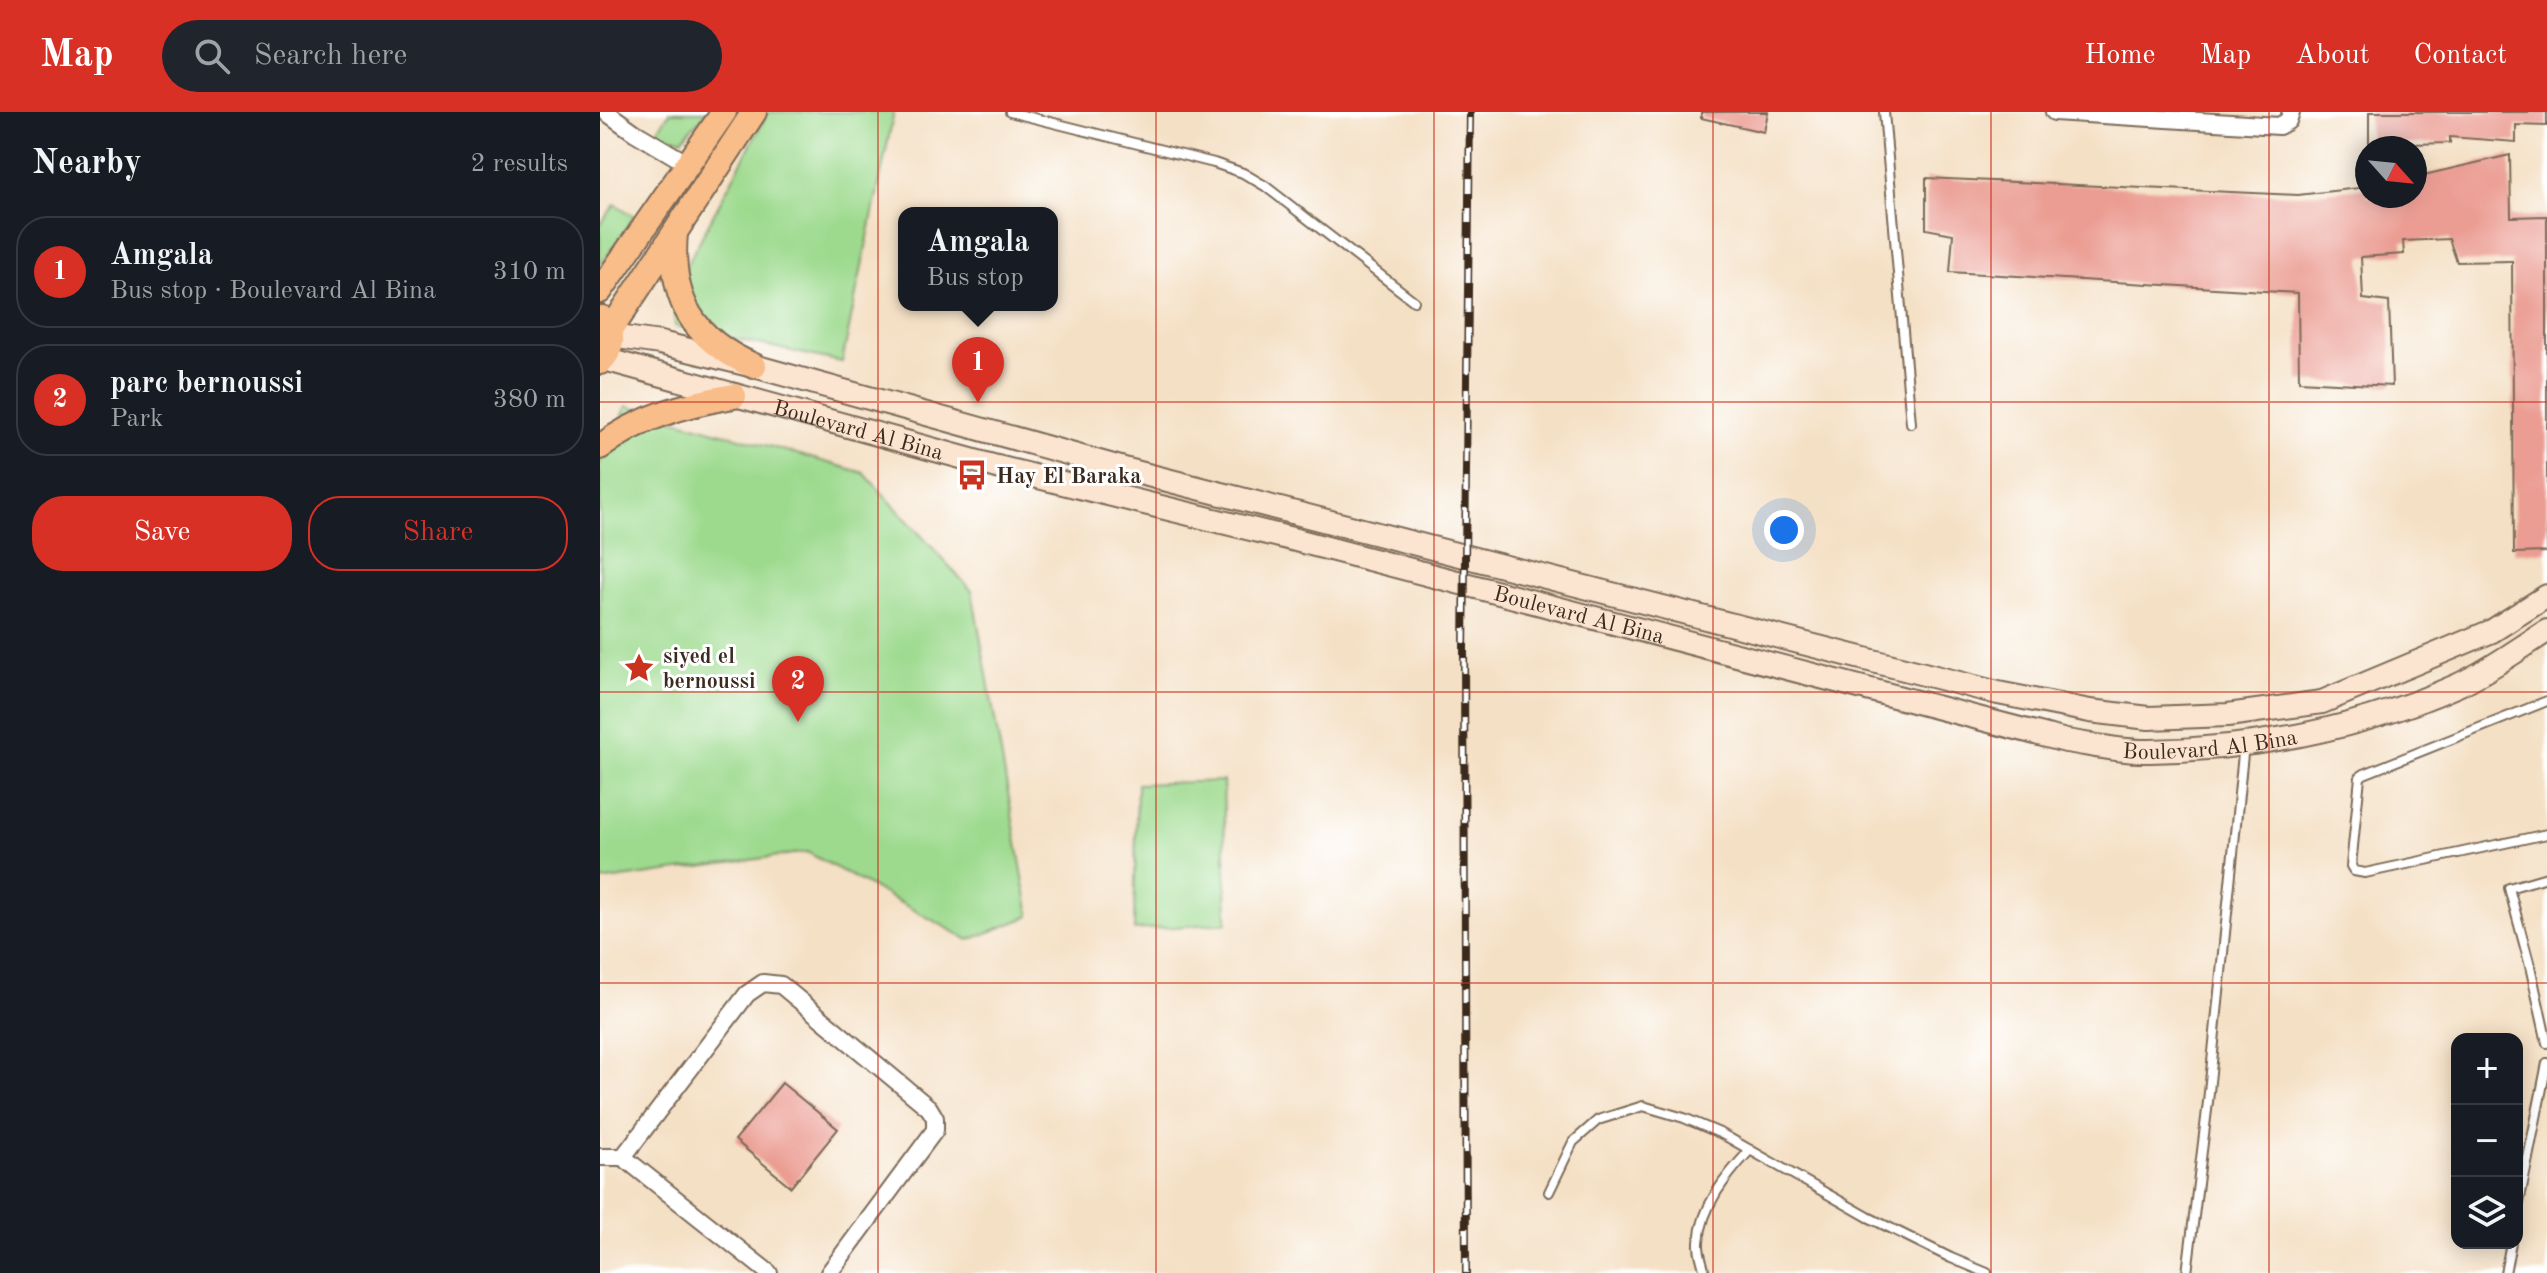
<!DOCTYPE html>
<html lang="en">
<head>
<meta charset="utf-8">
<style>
	:root { --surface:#171b24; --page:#20242c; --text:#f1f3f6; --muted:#9ea1a6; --line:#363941; --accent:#d93025 }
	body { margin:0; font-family:"Old Standard TT",serif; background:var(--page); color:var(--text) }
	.controls { position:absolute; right:24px; bottom:24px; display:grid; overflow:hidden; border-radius:16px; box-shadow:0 4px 20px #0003 }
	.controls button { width:72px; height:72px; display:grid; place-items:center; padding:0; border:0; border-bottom:2px solid var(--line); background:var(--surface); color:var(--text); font:40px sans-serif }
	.compass { position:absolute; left:1755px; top:24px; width:72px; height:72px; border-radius:50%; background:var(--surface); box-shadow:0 4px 20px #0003; rotate:117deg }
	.you { position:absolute; left:1184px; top:418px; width:28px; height:28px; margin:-20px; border:6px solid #fff; border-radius:50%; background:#1a73e8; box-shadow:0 0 0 12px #1a73e833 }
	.badge { display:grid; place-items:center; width:52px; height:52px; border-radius:50%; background:var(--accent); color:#fff; font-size:26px; font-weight:700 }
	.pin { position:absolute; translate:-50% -66px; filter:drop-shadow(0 2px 4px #0008) }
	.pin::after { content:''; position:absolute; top:42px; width:28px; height:24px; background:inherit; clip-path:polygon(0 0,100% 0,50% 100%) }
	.popup { position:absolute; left:298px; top:95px; width:160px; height:104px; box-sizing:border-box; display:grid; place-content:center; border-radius:16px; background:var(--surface); filter:drop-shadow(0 2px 6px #0005); font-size:26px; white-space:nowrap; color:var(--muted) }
	.popup b { font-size:30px; color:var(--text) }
	.popup::after { content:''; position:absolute; left:50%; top:100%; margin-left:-16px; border:16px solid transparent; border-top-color:var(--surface) }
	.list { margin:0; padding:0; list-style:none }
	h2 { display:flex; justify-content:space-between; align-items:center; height:104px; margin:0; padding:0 32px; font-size:34px }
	h2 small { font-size:26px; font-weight:400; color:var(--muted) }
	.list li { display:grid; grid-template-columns:52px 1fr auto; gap:24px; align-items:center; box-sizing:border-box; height:112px; margin:0 16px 16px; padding:0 16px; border:2px solid var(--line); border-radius:32px }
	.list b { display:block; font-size:30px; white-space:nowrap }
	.list p { margin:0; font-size:26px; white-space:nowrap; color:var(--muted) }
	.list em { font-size:26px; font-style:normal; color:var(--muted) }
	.actions { display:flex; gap:16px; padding:24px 32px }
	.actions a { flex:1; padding:18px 0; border:2px solid var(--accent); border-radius:32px; text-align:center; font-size:28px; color:var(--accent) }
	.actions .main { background:var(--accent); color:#fff }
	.icon { flex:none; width:44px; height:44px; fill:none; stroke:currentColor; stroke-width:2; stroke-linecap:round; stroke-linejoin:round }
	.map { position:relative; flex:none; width:1947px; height:1161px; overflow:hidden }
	header { display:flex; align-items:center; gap:48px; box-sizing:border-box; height:112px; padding:0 40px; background:var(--accent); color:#fff }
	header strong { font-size:38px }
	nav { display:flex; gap:44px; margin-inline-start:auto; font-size:28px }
	.search { width:560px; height:72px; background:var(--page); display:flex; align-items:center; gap:20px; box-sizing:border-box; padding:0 28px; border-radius:44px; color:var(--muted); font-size:30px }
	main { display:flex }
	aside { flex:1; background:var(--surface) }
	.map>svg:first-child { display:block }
	.green { fill:#9dda8e; stroke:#6c8256; stroke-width:2 }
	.building { fill:#eb9d93 }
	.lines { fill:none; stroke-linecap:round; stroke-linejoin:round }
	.service-casing { stroke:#7c6a58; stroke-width:12 }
	.minor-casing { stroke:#7c6a58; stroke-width:20 }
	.secondary-casing { stroke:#7c6a58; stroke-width:26 }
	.primary-casing { stroke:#7c6a58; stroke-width:28 }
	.service { stroke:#fff; stroke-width:8 }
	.minor { stroke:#fff; stroke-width:16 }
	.secondary { stroke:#fce5d0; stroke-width:22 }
	.primary { stroke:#f8bd89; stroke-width:24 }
	.rail-casing { stroke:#3b2a1e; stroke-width:8 }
	.rail { stroke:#fff; stroke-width:5; stroke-dasharray:15; stroke-linecap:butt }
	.grid { fill:none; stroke:#c8321e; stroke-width:2; stroke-opacity:0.55 }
	.labels { text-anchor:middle; stroke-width:6; stroke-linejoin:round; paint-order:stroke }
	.street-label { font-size:22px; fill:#3b2a1e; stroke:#fff }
	.poi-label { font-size:22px; font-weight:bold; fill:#3b2a1e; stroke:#fff; text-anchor:start }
</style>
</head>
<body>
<header>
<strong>Map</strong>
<div class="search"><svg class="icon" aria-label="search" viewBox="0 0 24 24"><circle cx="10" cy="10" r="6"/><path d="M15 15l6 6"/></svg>Search here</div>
<nav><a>Home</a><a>Map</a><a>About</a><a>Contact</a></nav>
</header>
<main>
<aside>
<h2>Nearby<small>2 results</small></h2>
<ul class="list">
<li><span class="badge">1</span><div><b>Amgala</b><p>Bus stop · Boulevard Al Bina</p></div><em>310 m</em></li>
<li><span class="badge">2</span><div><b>parc bernoussi</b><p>Park</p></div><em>380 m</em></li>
</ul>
<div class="actions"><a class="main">Save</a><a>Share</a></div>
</aside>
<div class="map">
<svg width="1947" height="1161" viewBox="0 0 1947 1161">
	<rect width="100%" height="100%" fill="#fff"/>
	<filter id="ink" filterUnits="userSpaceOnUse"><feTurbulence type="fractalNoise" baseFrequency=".0125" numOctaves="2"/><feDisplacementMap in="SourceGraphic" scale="16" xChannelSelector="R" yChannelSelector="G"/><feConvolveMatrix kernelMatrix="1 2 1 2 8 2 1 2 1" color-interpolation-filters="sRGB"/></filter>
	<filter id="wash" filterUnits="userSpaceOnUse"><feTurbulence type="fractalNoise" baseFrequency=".006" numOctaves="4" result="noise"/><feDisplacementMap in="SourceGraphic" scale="32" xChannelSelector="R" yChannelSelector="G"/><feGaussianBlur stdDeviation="1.8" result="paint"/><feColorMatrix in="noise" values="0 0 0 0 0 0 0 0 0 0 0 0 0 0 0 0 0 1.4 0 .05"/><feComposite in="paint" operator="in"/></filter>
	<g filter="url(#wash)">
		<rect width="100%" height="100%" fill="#f4e0c5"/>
		<g class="green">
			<path d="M70,0H107L82,27L55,22Z"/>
			<path d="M168,0H294L242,250L75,214L73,179Z"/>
			<path d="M15,92L34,104L0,154V113Z"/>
			<path d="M27,294L264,361L372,479L430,804L369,828L207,740L0,769V351Z"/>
			<path d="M623,669L627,811L534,818L537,672Z"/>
		</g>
		<g id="blocks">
			<g class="building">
				<path d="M1101,0H1168L1164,20L1101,6Z"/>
				<path d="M1769,0H1947V14L1916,13V30L1850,25V31L1769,33Z"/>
				<path d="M1910,43L1911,105L1947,104V440L1914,441L1912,149L1857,150L1849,127L1803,129L1804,142L1761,145L1763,187L1789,190L1792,274L1699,269L1698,181L1350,160L1353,122L1326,117V66L1698,83L1767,75V84H1815V65Z"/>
				<path d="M182,971L238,1017L191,1075L135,1028Z"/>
			</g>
		</g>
	</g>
	<g filter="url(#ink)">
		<use href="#blocks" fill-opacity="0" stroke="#7c6a58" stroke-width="2"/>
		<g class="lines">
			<g class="service-casing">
				<g id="service">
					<path d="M410,0L614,51L643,61L665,74L814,189"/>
					<path d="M1284,0L1311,311"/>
					<path d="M1947,589L1764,662L1760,665L1751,754L1754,759L1765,761L1947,722"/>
					<path d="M1947,765L1909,776L1930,854L1947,931"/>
					<path d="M949,1080L973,1030L998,1008L1043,994L1084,1006L1122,1022L1268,1105L1351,1146L1387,1161"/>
					<path d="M1917,1101L1947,951"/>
					<path d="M1105,1161C1103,1151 1098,1140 1099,1130C1102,1093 1126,1064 1150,1038"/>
					<path d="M1587,1161L1608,990L1644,632"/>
					<path d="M1905,1161L1911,1131"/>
				</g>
			</g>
			<g class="minor-casing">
				<g id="minor">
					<path d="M6,0L34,20L88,52"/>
					<path d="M1454,0L1679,14L1688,9L1691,0"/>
					<path d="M0,1045H23L169,1161"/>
					<path d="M23,1045L147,882L163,871L181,873L329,996L335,1006V1018L229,1161"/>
				</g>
			</g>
			<g class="secondary-casing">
				<g id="secondary">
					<path d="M11,224L60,231L154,254L528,358L1398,581L1490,599L1549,606L1628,603L1722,590L1892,519L1947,484"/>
					<path id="s1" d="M4,247L397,355L692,427L1466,629C1493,633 1523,640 1550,639C1656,637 1762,616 1858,573C1889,559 1918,537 1947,519"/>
				</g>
			</g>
			<g class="primary-casing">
				<g id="primary">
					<path d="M75,121C69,187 93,228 154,254"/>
					<path d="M0,179L124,0"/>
					<path d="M10,219L154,0"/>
					<path d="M0,250C14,237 15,221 2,206"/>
					<path d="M0,335C40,305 86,292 134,284"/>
				</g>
			</g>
			<use href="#service" class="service"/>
			<use href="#minor" class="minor"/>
			<use href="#secondary" class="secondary"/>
			<use href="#primary" class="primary"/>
			<g class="rail-casing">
				<path id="rail" d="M866,1161L864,538L870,0"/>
			</g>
			<use href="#rail" class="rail"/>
		</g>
	</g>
	<path class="grid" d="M278,0V1161M556,0V1161M834,0V1161M1113,0V1161M1391,0V1161M1669,0V1161M0,290H1947M0,580H1947M0,871H1947"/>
	<defs>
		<g id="bus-bare" transform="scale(2.4)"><path d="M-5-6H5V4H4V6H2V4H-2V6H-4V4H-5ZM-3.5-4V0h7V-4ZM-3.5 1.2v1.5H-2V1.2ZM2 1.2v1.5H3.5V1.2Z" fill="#c8321e" stroke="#fff" stroke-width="2.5" paint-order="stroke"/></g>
		<g id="sight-bare" transform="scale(2.4)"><path d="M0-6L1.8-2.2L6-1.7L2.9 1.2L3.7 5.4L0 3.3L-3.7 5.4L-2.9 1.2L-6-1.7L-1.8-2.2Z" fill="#c8321e" stroke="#fff" stroke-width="2.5" paint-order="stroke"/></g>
	</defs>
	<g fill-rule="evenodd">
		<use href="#bus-bare" x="372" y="363"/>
		<use href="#sight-bare" x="39" y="556"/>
	</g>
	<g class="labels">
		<g class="street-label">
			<text dy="8" stroke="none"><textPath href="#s1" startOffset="264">Boulevard Al Bina</textPath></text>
			<text dy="8" stroke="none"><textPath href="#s1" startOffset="1008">Boulevard Al Bina</textPath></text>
			<text dy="8" stroke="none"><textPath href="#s1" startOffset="1656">Boulevard Al Bina</textPath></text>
		</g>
		<g class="poi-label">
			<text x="396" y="371">Hay El Baraka</text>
			<text x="63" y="551">siyed el<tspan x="63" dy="25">bernoussi</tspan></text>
		</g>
	</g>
</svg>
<div class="controls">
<button>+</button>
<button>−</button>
<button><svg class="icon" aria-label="layers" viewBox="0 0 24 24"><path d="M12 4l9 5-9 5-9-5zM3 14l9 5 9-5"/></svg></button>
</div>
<svg class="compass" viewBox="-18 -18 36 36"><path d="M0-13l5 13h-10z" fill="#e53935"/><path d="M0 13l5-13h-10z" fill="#9ea1a6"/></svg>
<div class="you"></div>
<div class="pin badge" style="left:378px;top:291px">1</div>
<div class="popup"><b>Amgala</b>Bus stop</div>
<div class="pin badge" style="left:198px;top:610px">2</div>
</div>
</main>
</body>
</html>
